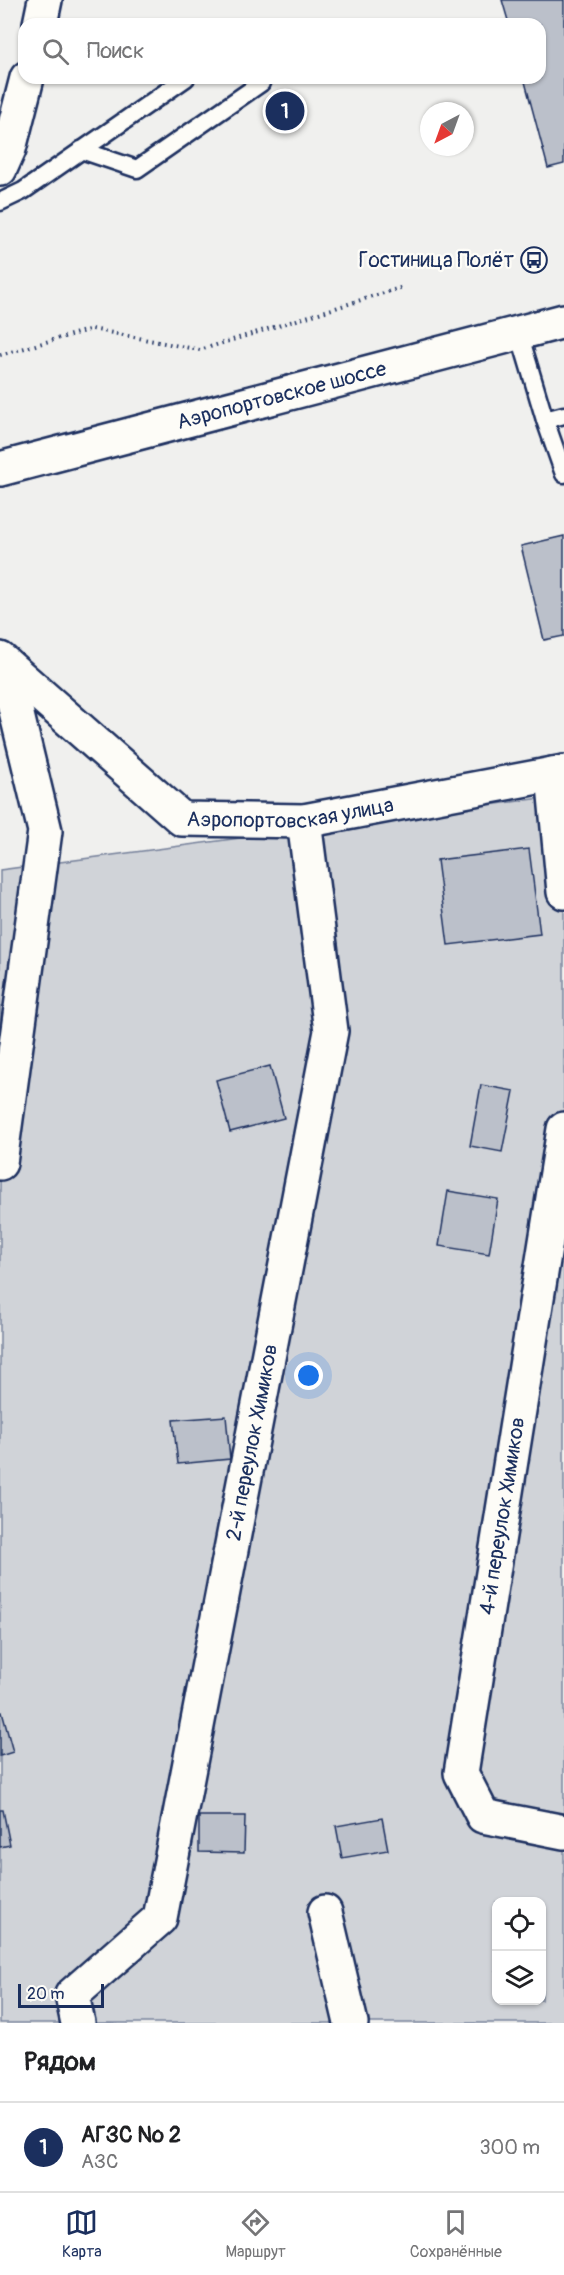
<!DOCTYPE html>
<html lang="ru">
<head>
<meta charset="utf-8">
<style>
	:root { --surface:#fff; --page:#f6f6f6; --text:#202124; --muted:#757577; --line:#e0e0e0; --accent:#1b2f5e }
	body { margin:0; font-family:Pangolin,sans-serif; background:var(--page); color:var(--text) }
	.controls { position:absolute; right:18px; bottom:18px; display:grid; overflow:hidden; border-radius:12px; box-shadow:0 2px 4px #0004 }
	.controls button { width:54px; height:54px; display:grid; place-items:center; padding:0; border:0; border-bottom:2px solid var(--line); background:var(--surface); color:var(--text); font:30px sans-serif }
	.compass { position:absolute; left:420px; top:102px; width:54px; height:54px; border-radius:50%; background:var(--surface); box-shadow:0 2px 4px #0004; rotate:221deg }
	.scale { position:absolute; left:18px; bottom:15px; width:86px; box-sizing:border-box; padding-left:6px; border:3px solid #1b2f5e; border-top:0; font-size:16px; line-height:21px; white-space:nowrap; color:#1b2f5e; -webkit-text-stroke:4px #fdfcf7; paint-order:stroke }
	.you { position:absolute; left:309px; top:1376px; width:21px; height:21px; margin:-15px; border:4px solid #fff; border-radius:50%; background:#1a73e8; box-shadow:0 0 0 9px #1a73e833 }
	.badge { display:grid; place-items:center; width:39px; height:39px; border-radius:50%; background:var(--accent); color:#fff; font-size:20px; font-weight:700 }
	.pin { position:absolute; translate:-50% -50%; border:3px solid #fff; box-shadow:0 2px 6px #0006 }
	.list { margin:0; padding:0; list-style:none }
	h2 { display:flex; justify-content:space-between; align-items:center; height:78px; margin:0; padding:0 24px; font-size:26px }
	h2 small { font-size:20px; font-weight:400; color:var(--muted) }
	.list li { display:grid; grid-template-columns:39px 1fr auto; gap:18px; align-items:center; box-sizing:border-box; height:90px; padding:0 24px; border-top:2px solid var(--line) }
	.list b { display:block; font-size:22px; white-space:nowrap }
	.list p { margin:0; font-size:20px; white-space:nowrap; color:var(--muted) }
	.list em { font-size:20px; font-style:normal; color:var(--muted) }
	.icon { flex:none; width:33px; height:33px; fill:none; stroke:currentColor; stroke-width:2; stroke-linecap:round; stroke-linejoin:round }
	.map { position:relative; flex:none; width:564px; height:2023px; overflow:hidden }
	.search { position:absolute; background:var(--surface); box-shadow:0 2px 4px #0004; left:18px; right:18px; top:18px; height:66px; display:flex; align-items:center; gap:15px; box-sizing:border-box; padding:0 21px; border-radius:18px; color:var(--muted); font-size:22px }
	.sheet { height:168px; background:var(--surface) }
	nav { display:flex; justify-content:space-around; align-items:center; box-sizing:border-box; height:84px; border-top:2px solid var(--line); background:var(--surface); font-size:16px; color:var(--muted) }
	nav a { display:grid; justify-items:center; gap:3px }
	nav .on { color:var(--accent) }
	.map>svg:first-child { display:block }
	.green { fill:#d0d3d8; stroke:#76819b; stroke-width:1.5; fill-rule:evenodd }
	.building { fill:#bbc0ca; stroke:#1b2f5e; stroke-width:1.5 }
	.lines { fill:none; stroke-linecap:round; stroke-linejoin:round }
	.lane-casing { stroke:#1b2f5e; stroke-width:21 }
	.street-casing { stroke:#1b2f5e; stroke-width:38 }
	.secondary-casing { stroke:#1b2f5e; stroke-width:38 }
	.path { stroke:#1b2f5e; stroke-width:4; stroke-dasharray:1.5 4.5; stroke-linecap:butt }
	.lane { stroke:#fdfcf7; stroke-width:16 }
	.street { stroke:#fdfcf7; stroke-width:33 }
	.secondary { stroke:#fdfcf7; stroke-width:33 }
	.labels { text-anchor:middle; stroke-width:4.5; stroke-linejoin:round; paint-order:stroke }
	.poi-label { font-size:21px; fill:#1b2f5e; stroke:#fdfcf7; text-anchor:end }
	.street-label { font-size:21px; fill:#1b2f5e; stroke:#fdfcf7 }
</style>
</head>
<body>
<div class="map">
<svg width="564" height="2023" viewBox="0 0 564 2023">
	<rect width="100%" height="100%" fill="#f0f0ee"/>
	<filter id="ink" filterUnits="userSpaceOnUse"><feTurbulence type="fractalNoise" baseFrequency=".0167" numOctaves="2"/><feDisplacementMap in="SourceGraphic" scale="12" xChannelSelector="R" yChannelSelector="G"/><feConvolveMatrix kernelMatrix="1 2 1 2 8 2 1 2 1" color-interpolation-filters="sRGB"/></filter>
	<g filter="url(#ink)">
		<path class="green" d="M564,795V2023H0V870ZM496,1902H542V2000H496Z"/>
		<g class="building">
			<path d="M502,0H564V164L548,168L524,78H540V24H509Z"/>
			<path d="M564,536V636L544,640L521,546Z"/>
			<path d="M529,849L540,934L448,945L437,860Z"/>
			<path d="M270,1066L284,1118L230,1132L216,1080Z"/>
			<path d="M481,1085L514,1091L502,1152L470,1146Z"/>
			<path d="M448,1191L498,1199L489,1254L439,1246Z"/>
			<path d="M226,1416L230,1459L178,1464L173,1420Z"/>
			<path d="M2,1712L13,1752L0,1756V1713Z"/>
			<path d="M0,1810H3L10,1845L0,1847Z"/>
			<path d="M199,1816H245L244,1853L199,1852Z"/>
			<path d="M382,1818L388,1850L342,1858L336,1826Z"/>
		</g>
		<g class="lines">
			<g class="lane-casing">
				<g id="lane">
					<path d="M81,150L137,169L261,83L258,78"/>
					<path d="M0,202L23,191L186,78"/>
					<path d="M519,333L545,420L564,415"/>
					<path d="M545,420L564,474"/>
				</g>
			</g>
			<g class="street-casing">
				<g id="street">
					<path d="M40,24L45,0"/>
					<path d="M0,169L9,149L27,78"/>
					<path id="s1" d="M0,659L182,819L304,821L564,772"/>
					<path d="M553,774L564,892"/>
					<path d="M564,1129L461,1773L483,1816L564,1832"/>
					<path d="M0,1163L45,831L5,665"/>
					<path d="M325,1912L351,2023"/>
					<path id="s2" d="M78,2023L72,1995L160,1918L331,1031L304,821"/>
				</g>
			</g>
			<g class="secondary-casing">
				<g id="secondary">
					<path id="s3" d="M0,469L564,321"/>
				</g>
			</g>
			<path class="path" d="M0,355L92,329L200,350L403,287"/>
			<use href="#lane" class="lane"/>
			<use href="#street" class="street"/>
			<use href="#secondary" class="secondary"/>
		</g>
	</g>
	<defs>
		<g id="bus-ring" transform="scale(1.35)"><circle r="9.5" fill="#fdfcf7" stroke="#1b2f5e" stroke-width="1.5"/><path d="M-5-6H5V4H4V6H2V4H-2V6H-4V4H-5ZM-3.5-4V0h7V-4ZM-3.5 1.2v1.5H-2V1.2ZM2 1.2v1.5H3.5V1.2Z" fill="#1b2f5e"/></g>
	</defs>
	<g fill-rule="evenodd">
		<use href="#bus-ring" x="534" y="260"/>
	</g>
	<g class="labels">
		<g class="poi-label">
			<text x="514" y="267">Гостиница Полёт</text>
		</g>
		<g class="street-label">
			<text dy="7" stroke="none"><textPath href="#s3" startOffset="291">Аэропортовское шоссе</textPath></text>
			<text dy="7" stroke="none"><textPath href="#s1" startOffset="351">Аэропортовская улица</textPath></text>
			<text dy="7" stroke="none"><textPath href="#s2" startOffset="630">2-й переулок Химиков</textPath></text>
			<text transform="translate(502 1516) rotate(-81)" y="7">4-й переулок Химиков</text>
		</g>
	</g>
</svg>
<div class="controls">
<button><svg class="icon" aria-label="locate" viewBox="0 0 24 24"><circle cx="12" cy="12" r="6"/><path d="M12 2v4M12 18v4M2 12h4M18 12h4"/></svg></button>
<button><svg class="icon" aria-label="layers" viewBox="0 0 24 24"><path d="M12 4l9 5-9 5-9-5zM3 14l9 5 9-5"/></svg></button>
</div>
<svg class="compass" viewBox="-18 -18 36 36"><path d="M0-13l5 13h-10z" fill="#e53935"/><path d="M0 13l5-13h-10z" fill="#757577"/></svg>
<div class="scale">20 m</div>
<div class="you"></div>
<div class="pin badge" style="left:285px;top:111px">1</div>
<div class="search"><svg class="icon" aria-label="search" viewBox="0 0 24 24"><circle cx="10" cy="10" r="6"/><path d="M15 15l6 6"/></svg>Поиск</div>
</div>
<section class="sheet">
<h2>Рядом<small></small></h2>
<ul class="list">
<li><span class="badge">1</span><div><b>АГЗС № 2</b><p>АЗС</p></div><em>300 m</em></li>
</ul>
</section>
<nav>
<a class="on"><svg class="icon" aria-label="map" viewBox="0 0 24 24"><path d="M3 6l6-2 6 2 6-2v14l-6 2-6-2-6 2zM9 4v14M15 6v14"/></svg>Карта</a>
<a><svg class="icon" aria-label="directions" viewBox="0 0 24 24"><path d="M12 3l9 9-9 9-9-9zM9 14v-3h6M13 9l2 2-2 2"/></svg>Маршрут</a>
<a><svg class="icon" aria-label="saved" viewBox="0 0 24 24"><path d="M7 4h10v16l-5-4-5 4z"/></svg>Сохранённые</a>
</nav>
</body>
</html>
